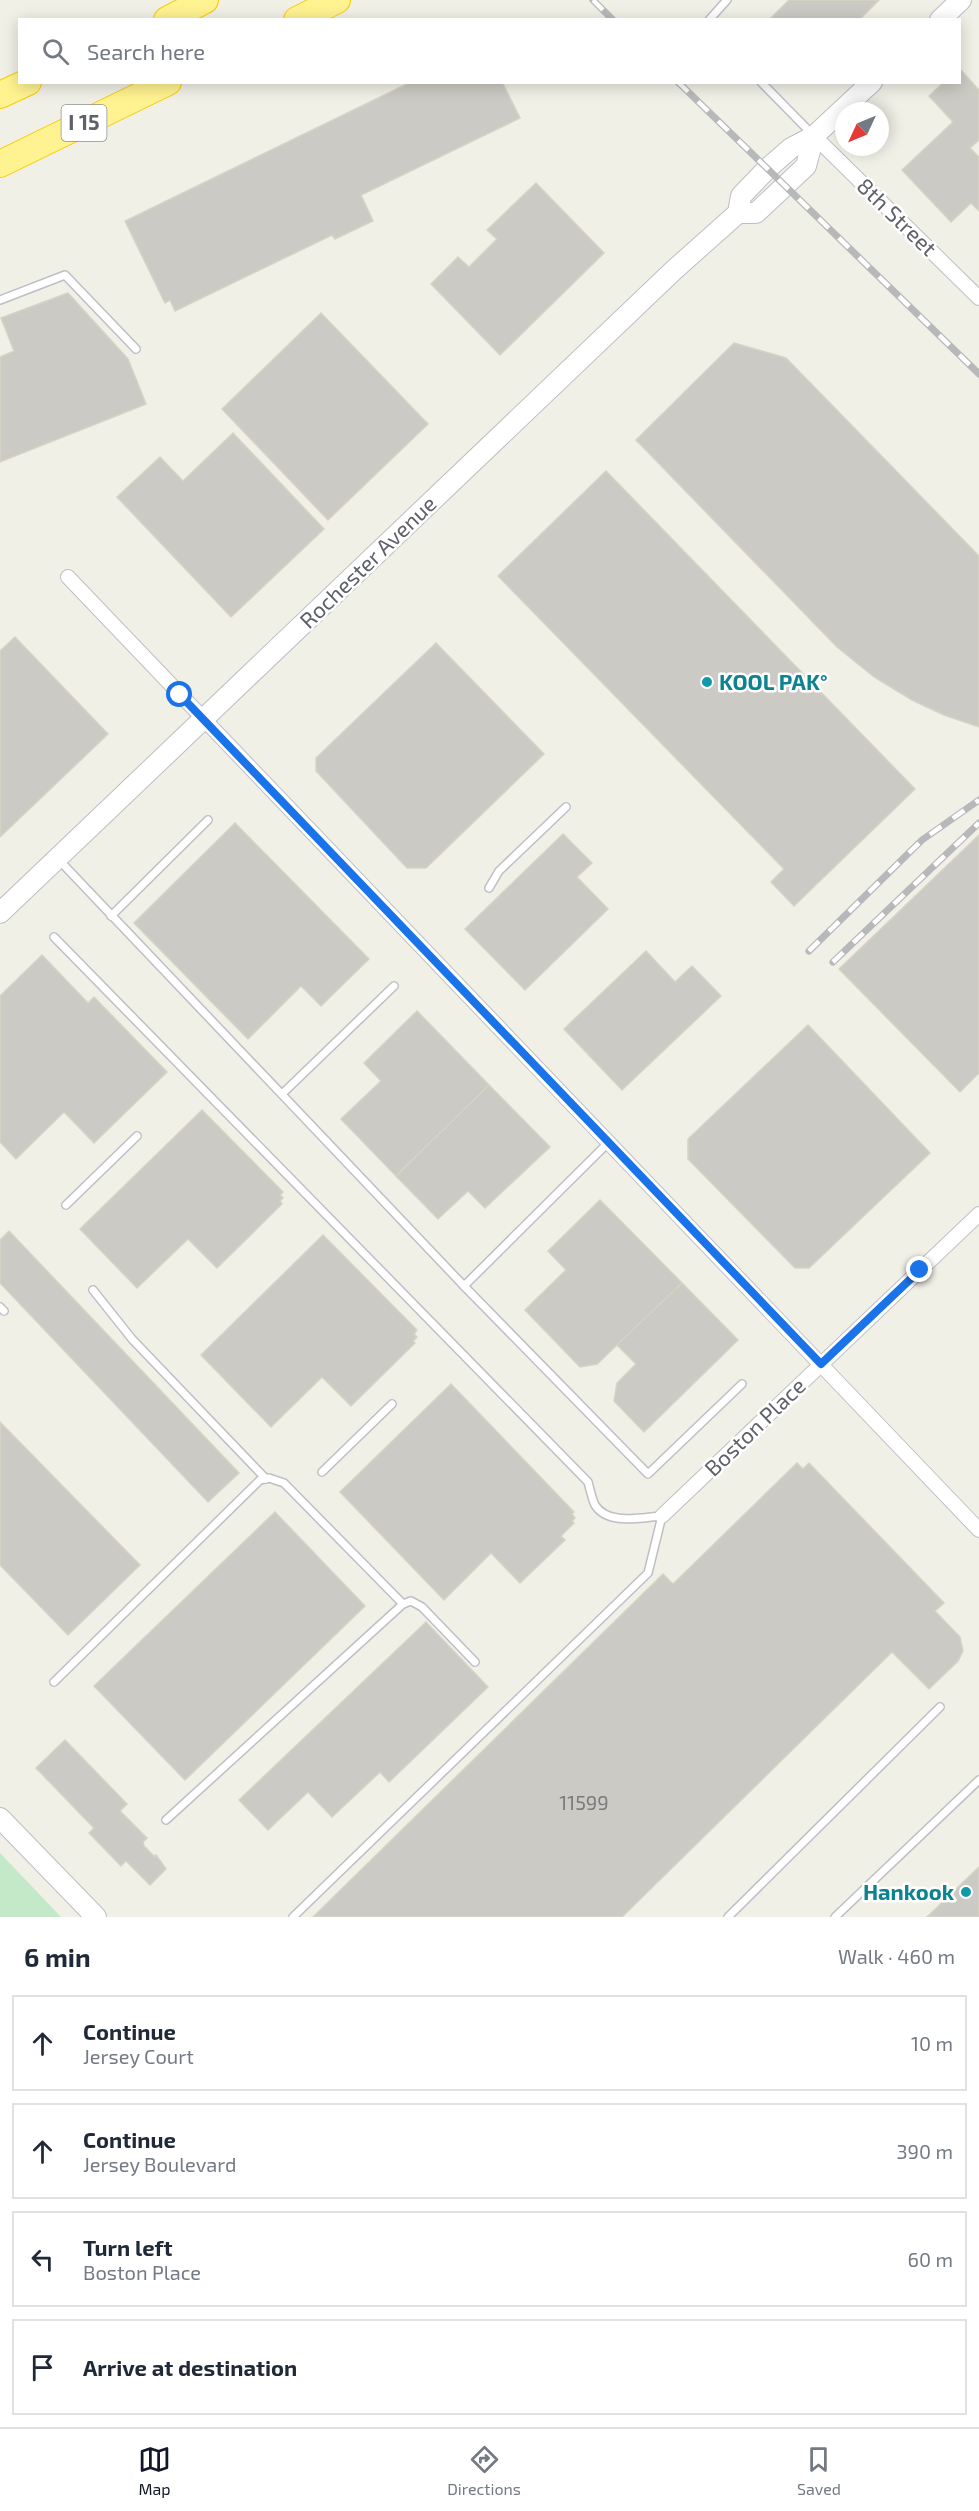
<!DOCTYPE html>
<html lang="en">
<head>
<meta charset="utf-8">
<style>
	:root { --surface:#fff; --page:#f2f2f3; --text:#1f2937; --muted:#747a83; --line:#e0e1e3; --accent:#111827 }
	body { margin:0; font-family:"Exo 2",sans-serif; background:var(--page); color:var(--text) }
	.compass { position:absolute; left:835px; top:102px; width:54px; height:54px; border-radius:50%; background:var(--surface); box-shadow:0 3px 15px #0003; rotate:226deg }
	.stop { position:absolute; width:18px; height:18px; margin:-14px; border:4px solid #1a73e8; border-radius:50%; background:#fff }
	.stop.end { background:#1a73e8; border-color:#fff; box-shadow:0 2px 6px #0008 }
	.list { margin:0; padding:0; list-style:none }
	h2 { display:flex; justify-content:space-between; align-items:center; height:78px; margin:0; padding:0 24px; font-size:26px }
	h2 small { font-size:20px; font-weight:400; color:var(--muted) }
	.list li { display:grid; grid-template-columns:39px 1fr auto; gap:18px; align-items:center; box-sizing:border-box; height:96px; margin:0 12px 12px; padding:0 12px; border:2px solid var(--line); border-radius:0px }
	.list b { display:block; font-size:22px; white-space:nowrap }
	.list p { margin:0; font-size:20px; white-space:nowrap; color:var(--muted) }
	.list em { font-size:20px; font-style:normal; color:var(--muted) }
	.icon { flex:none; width:33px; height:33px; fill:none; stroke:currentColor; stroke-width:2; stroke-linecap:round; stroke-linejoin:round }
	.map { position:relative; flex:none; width:979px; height:1917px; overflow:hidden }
	.search { position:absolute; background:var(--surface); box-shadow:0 3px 15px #0003; left:18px; right:18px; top:18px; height:66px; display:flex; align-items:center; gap:15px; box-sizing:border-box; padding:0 21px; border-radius:0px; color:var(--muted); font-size:22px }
	.sheet { height:510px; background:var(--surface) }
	nav { display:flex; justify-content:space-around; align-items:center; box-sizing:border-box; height:84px; border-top:2px solid var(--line); background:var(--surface); font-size:16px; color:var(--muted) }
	nav a { display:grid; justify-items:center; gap:3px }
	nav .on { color:var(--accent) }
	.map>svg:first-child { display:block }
	.park { fill:#c3e9c8 }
	.building { fill:#cccac4; stroke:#d6d3c5; stroke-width:1.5 }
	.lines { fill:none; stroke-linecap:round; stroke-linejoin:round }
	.service-casing { stroke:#bebfc6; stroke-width:10 }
	.minor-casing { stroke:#bebfc6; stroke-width:16 }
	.secondary-casing { stroke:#bcbec5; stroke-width:22 }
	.motorway-casing { stroke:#f8cc00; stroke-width:28 }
	.service { stroke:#fff; stroke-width:7 }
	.minor { stroke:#fff; stroke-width:14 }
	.secondary { stroke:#fff; stroke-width:20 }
	.motorway { stroke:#fff290; stroke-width:26 }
	.rail-casing { stroke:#b7b8b9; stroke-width:7 }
	.rail { stroke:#fff; stroke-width:4.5; stroke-dasharray:14; stroke-linecap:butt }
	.route { stroke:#1a73e8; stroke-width:8 }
	.culture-dot { fill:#0f9aa8; stroke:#fff; stroke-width:2 }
	.labels { text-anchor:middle; stroke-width:5; stroke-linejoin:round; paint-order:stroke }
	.number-label { font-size:20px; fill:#7a7b7f }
	.shield { fill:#fff; stroke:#8e9095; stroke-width:1.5 }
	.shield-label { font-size:21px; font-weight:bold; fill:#5e6168 }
	.street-label { font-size:22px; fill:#5e6168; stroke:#fff }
	.culture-label { font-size:22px; font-weight:bold; fill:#0d838f; stroke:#fff; text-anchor:start }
</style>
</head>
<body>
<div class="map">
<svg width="979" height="1917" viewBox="0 0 979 1917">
	<rect width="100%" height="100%" fill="#f1f0e7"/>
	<path class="park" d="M0,1853L61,1917H0Z"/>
	<g class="building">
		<path d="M789,0H879L859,20H769Z"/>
		<path d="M960,69L979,90V140L970,148L979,157V211L971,203L951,222L902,170L953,122L929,96L944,82H960Z"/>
		<path d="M411,82H502L520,118L361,195L373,221L335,239L332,235L175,311L170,300L165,303L125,221Z"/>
		<path d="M536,183L604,253L500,355L431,284L458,257L469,267L497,239L487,230Z"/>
		<path d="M68,293L128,359L146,404L0,462V357L14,351L1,318Z"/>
		<path d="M321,313L428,424L328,520L222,409Z"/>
		<path d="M734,343L786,358L979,556V727L944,715L912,700L874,677L837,647L636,440Z"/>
		<path d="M233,433L324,529L231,617L117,497L160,457L183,481Z"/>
		<path d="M606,471L915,789L794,906L771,882L784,869L498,576Z"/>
		<path d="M15,637L108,734L0,837V651Z"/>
		<path d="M436,643L544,754L426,868H407L316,771V758Z"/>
		<path d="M235,823L369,959L321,1006L301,986L248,1039L134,923Z"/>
		<path d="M563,834L592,863L577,877L608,909L525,990L465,929Z"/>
		<path d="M979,835V1073L960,1092L839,969Z"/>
		<path d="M646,951L675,982L692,966L721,996L622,1090L564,1029Z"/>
		<path d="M42,955L88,1003L94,997L167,1072L94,1143L64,1112L16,1159L0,1142V996Z"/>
		<path d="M417,1011L489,1085L396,1176L341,1119L381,1081L364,1063Z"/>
		<path d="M808,1025L930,1153L809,1268H795L688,1159V1139Z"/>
		<path d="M489,1085L550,1147L485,1208L468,1191L438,1219L396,1176Z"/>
		<path d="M202,1110L283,1192L280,1195L283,1198L280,1201L282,1204L217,1268L188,1239L137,1288L80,1229Z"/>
		<path d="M600,1200L682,1283L597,1364L580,1367L525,1310L566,1270L548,1251Z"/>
		<path d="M9,1231L239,1473L208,1502L0,1283V1240Z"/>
		<path d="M323,1235L417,1330L414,1334L417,1337L413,1341L415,1343L351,1406L322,1377L271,1427L201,1355Z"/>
		<path d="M682,1283L738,1340L644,1432L614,1401L617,1383L636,1364L617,1345Z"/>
		<path d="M451,1384L574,1512L572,1514L575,1518L572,1521L574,1523L561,1536L565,1540L520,1583L491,1553L444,1600L340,1492Z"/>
		<path d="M0,1422L140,1565L68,1635L0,1565Z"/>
		<path d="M797,1463L803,1469L809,1463L944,1603L935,1611L960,1637L963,1651L958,1661L929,1689L892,1652L622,1917H313L663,1574L673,1584Z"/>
		<path d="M275,1512L365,1606L185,1780L94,1686Z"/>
		<path d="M426,1622L488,1687L389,1782L380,1772L332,1817L308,1792L268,1830L239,1800Z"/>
		<path d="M65,1740L127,1804L120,1811L147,1838L143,1842L144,1846L155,1857L156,1855L166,1869L150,1885L126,1861L121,1866L89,1833L94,1828L36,1768Z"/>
		<path d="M979,1867V1917H927Z"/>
	</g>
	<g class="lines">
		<g class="service-casing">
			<g id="service">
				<path d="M709,20L727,0"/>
				<path d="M761,82L812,134"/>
				<path d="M0,300L65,275L136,349"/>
				<path d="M59,860L464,1286L648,1474L742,1384"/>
				<path d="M489,888L499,871L566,807"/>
				<path d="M111,916L208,820"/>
				<path d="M54,937L588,1482C590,1489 592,1499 595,1505C608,1526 642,1517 662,1516L648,1573L293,1917"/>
				<path d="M282,1094L394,986"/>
				<path d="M66,1205L137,1136"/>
				<path d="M464,1286L609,1142"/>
				<path d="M93,1290L132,1339L266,1479"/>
				<path d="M0,1307L4,1311"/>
				<path d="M322,1472L392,1404"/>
				<path d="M54,1682L260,1480L269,1478L284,1483L403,1604"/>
				<path d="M166,1820L403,1604L411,1601L422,1607L475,1662"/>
				<path d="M728,1917L940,1707"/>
				<path d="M835,1917L979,1780"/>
			</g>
		</g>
		<g class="minor-casing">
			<g id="minor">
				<path d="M814,136L979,298"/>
				<path d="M68,577L979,1530"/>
				<path d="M662,1516L979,1214"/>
			</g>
		</g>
		<g class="secondary-casing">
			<g id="secondary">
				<path d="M940,20L961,0"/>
				<path d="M738,213H756L806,166L814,136"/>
				<path d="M0,913L674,270L738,213L741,196L767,169L791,148L814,136L872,82"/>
				<path d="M0,1818L96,1917"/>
			</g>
		</g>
		<g class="motorway-casing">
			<g id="motorway">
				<path d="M167,20L205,0"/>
				<path d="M297,20L337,0"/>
				<path d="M0,95L28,82"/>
				<path d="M0,164L168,82"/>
			</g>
		</g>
		<use href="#service" class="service"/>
		<use href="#minor" class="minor"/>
		<use href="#secondary" class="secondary"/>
		<use href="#motorway" class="motorway"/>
		<g class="rail-casing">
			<g id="rail">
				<path d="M593,0L613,20"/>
				<path d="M678,82L979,374"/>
				<path d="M809,951L922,840L979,800"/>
				<path d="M833,962L979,823"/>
			</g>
		</g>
		<use href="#rail" class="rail"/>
	</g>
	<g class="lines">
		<path class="route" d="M180,695L821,1364L920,1270"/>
	</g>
	<g class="culture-dot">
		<circle cx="707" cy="682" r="6"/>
		<circle cx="966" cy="1892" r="6"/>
	</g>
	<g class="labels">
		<g class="number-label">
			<text x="584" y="1810">11599</text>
		</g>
		<rect class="shield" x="61.5" y="105" width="45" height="36" rx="4.5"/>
		<g class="shield-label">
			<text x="84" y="130">I 15</text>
		</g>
		<g class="street-label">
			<text transform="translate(897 217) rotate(44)" y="8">8th Street</text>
			<text transform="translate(368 562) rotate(-44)" y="8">Rochester Avenue</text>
			<text transform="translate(755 1427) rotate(-44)" y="8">Boston Place</text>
		</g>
		<g class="culture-label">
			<text x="719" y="690">KOOL PAK°</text>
			<text x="954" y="1900" text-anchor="end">Hankook</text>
		</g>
	</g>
</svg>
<svg class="compass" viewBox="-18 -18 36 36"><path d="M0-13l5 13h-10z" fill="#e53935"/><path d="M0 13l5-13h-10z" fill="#747a83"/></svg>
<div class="stop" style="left:180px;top:695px"></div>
<div class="stop end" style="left:920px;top:1270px"></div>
<div class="search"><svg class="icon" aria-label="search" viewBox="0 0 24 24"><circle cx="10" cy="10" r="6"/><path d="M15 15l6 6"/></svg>Search here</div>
</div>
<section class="sheet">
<h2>6 min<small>Walk · 460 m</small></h2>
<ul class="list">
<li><svg class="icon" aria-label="ahead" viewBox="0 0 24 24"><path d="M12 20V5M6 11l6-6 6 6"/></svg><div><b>Continue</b><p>Jersey Court</p></div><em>10 m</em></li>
<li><svg class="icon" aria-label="ahead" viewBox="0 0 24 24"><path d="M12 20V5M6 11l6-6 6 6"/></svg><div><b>Continue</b><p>Jersey Boulevard</p></div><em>390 m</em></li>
<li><svg class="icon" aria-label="left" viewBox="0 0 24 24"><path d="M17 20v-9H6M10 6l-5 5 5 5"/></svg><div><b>Turn left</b><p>Boston Place</p></div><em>60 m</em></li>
<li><svg class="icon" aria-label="arrive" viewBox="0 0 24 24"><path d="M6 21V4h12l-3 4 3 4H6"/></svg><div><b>Arrive at destination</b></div></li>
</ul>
</section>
<nav>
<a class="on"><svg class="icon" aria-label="map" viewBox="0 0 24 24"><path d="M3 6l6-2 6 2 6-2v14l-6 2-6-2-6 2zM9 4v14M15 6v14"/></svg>Map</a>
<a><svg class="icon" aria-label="directions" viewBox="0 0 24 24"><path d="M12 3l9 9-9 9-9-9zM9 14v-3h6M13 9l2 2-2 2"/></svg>Directions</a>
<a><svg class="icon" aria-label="saved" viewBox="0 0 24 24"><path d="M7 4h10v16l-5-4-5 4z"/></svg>Saved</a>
</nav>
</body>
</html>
